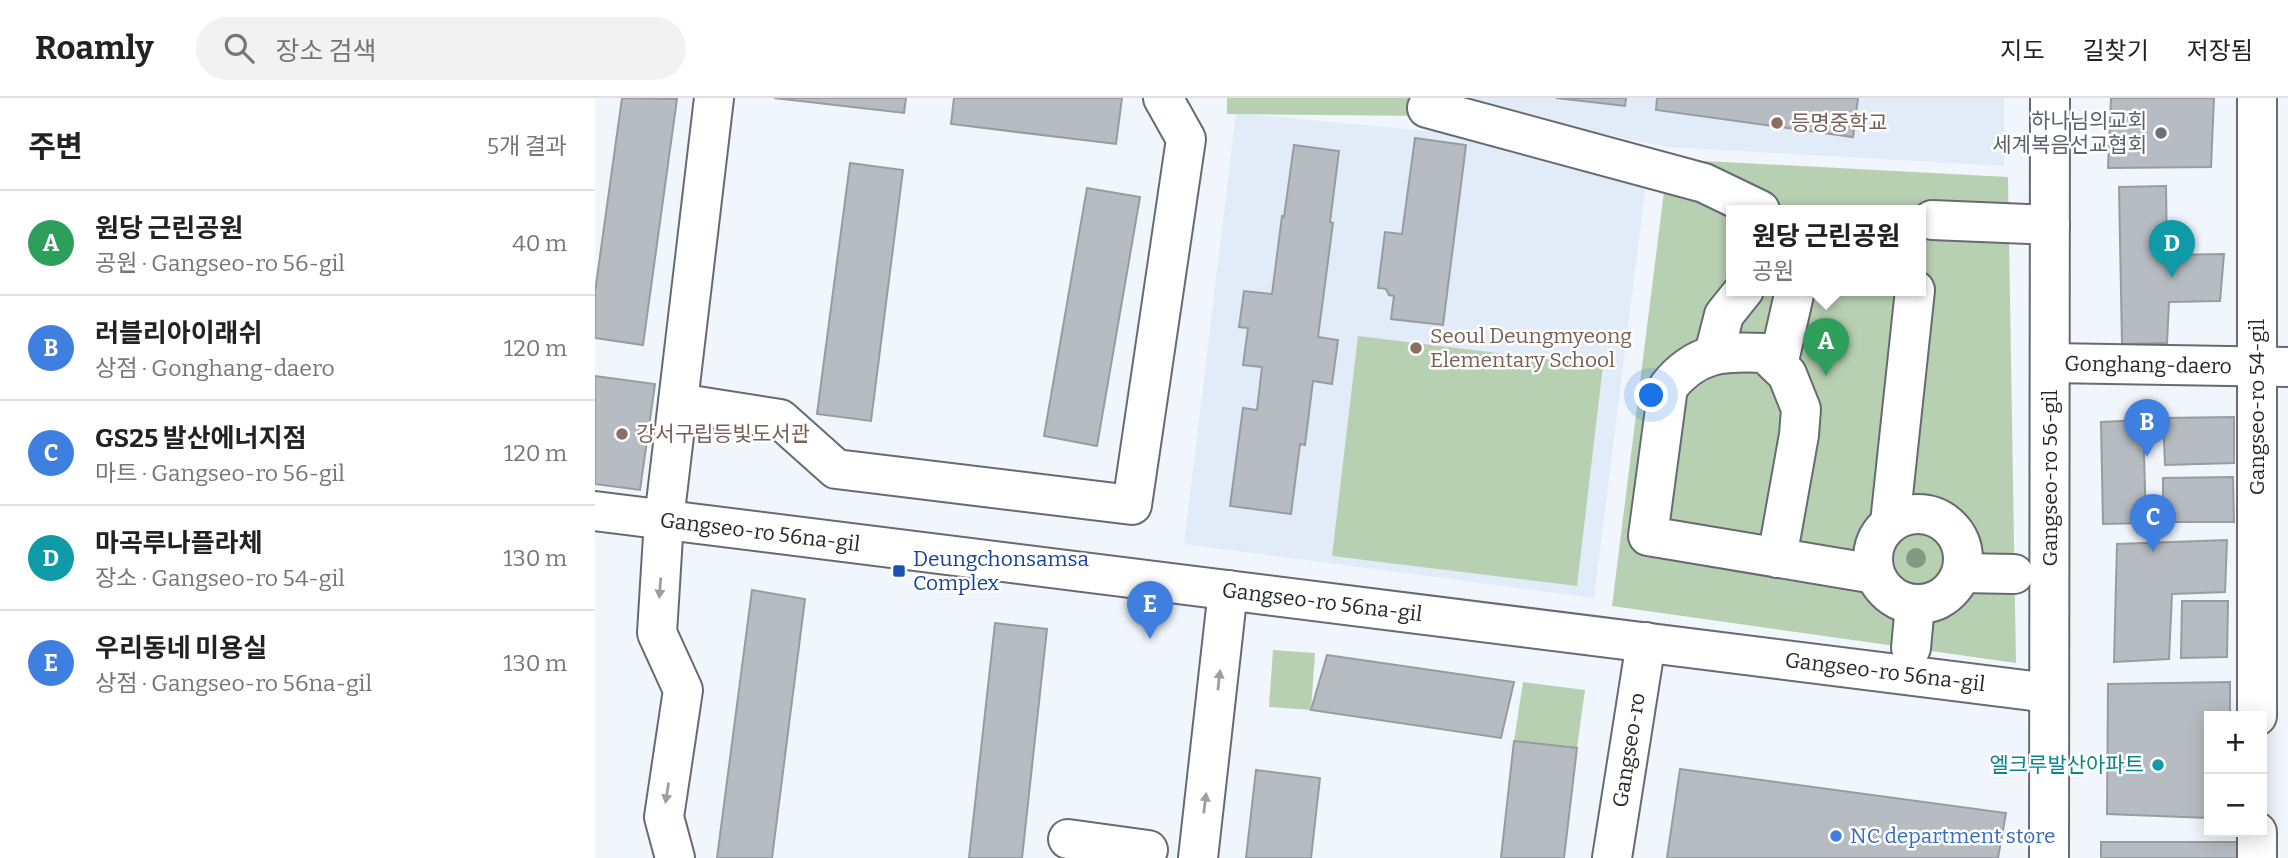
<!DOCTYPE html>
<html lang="ko">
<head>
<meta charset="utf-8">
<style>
	:root { --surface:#fff; --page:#f2f2f2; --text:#222; --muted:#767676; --line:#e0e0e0; --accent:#3e5dd0 }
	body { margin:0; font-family:Bitter,"Noto Sans KR",serif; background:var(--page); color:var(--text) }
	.controls { position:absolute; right:21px; bottom:21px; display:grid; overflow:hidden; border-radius:0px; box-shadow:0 4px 18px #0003 }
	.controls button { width:63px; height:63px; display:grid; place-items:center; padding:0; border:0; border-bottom:2px solid var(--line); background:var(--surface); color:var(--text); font:35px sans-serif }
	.you { position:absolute; left:1057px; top:298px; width:24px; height:24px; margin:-18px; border:5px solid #fff; border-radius:50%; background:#1a73e8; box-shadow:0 0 0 10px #1a73e833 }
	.badge { display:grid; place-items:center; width:46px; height:46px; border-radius:50%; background:var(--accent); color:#fff; font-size:23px; font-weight:700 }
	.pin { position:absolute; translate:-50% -58px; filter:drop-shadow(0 2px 4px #0008) }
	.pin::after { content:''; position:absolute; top:37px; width:24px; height:21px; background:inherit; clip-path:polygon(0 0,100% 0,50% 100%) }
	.popup { position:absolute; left:1131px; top:107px; width:200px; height:91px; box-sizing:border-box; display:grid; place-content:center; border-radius:0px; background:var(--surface); filter:drop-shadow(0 2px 5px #0005); font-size:23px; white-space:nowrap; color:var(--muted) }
	.popup b { font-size:26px; color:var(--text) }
	.popup::after { content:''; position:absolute; left:50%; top:100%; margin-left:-14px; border:14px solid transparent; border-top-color:var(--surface) }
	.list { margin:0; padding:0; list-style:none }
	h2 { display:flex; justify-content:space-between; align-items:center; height:91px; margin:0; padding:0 28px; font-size:30px }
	h2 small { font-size:23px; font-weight:400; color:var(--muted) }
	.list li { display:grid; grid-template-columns:46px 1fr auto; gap:21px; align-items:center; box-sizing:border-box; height:105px; padding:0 28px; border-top:2px solid var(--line) }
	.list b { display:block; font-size:26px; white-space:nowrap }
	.list p { margin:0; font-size:23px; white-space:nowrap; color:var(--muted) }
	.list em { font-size:23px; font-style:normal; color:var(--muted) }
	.icon { flex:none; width:38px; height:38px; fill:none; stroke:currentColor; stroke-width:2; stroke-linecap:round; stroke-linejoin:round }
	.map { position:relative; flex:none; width:1693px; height:760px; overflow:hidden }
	header { display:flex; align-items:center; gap:42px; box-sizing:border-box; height:98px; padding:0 35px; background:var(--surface); border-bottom:2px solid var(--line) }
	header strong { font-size:33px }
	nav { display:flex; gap:38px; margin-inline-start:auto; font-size:24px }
	.search { width:490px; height:63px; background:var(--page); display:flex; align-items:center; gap:18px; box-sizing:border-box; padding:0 24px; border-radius:38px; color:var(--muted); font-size:26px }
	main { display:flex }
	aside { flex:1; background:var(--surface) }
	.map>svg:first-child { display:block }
	.built { fill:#e1ecf8 }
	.green { fill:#b8d0b2; fill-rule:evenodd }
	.building { fill:#b6bcc1; stroke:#979ca1; stroke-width:2 }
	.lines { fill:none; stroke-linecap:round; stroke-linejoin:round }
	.minor-casing { stroke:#666b71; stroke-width:42 }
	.minor { stroke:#fff; stroke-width:38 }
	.tree { fill:#80997f }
	.oneway { fill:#9d9ea0 }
	.education-dot { fill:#8d6e63; stroke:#fff; stroke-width:2.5 }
	.worship-dot { fill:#6b7280; stroke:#fff; stroke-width:2.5 }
	.transit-dot { fill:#1a4fb4; stroke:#fff; stroke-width:2.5 }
	.culture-dot { fill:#0f9aa8; stroke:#fff; stroke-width:2.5 }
	.shop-dot { fill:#3f7fe0; stroke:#fff; stroke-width:2.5 }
	.labels { text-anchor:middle; stroke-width:5; stroke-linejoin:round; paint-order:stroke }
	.worship-label { font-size:21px; fill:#5b616d; stroke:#fff; text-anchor:end }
	.education-label { font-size:21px; fill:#785e54; stroke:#fff; text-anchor:start }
	.street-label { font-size:21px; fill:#26282b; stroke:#fff }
	.transit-label { font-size:21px; fill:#164399; stroke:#fff; text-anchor:start }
	.culture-label { font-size:21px; fill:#0d838f; stroke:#fff; text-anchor:end }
	.shop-label { font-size:21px; fill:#366cbe; stroke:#fff; text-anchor:start }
</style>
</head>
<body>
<header>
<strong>Roamly</strong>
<div class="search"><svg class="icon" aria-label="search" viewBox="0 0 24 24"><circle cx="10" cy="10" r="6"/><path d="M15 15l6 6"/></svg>장소 검색</div>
<nav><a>지도</a><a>길찾기</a><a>저장됨</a></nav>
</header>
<main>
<aside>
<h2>주변<small>5개 결과</small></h2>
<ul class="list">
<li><span class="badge" style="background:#2e9e5b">A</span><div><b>원당 근린공원</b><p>공원 · Gangseo-ro 56-gil</p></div><em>40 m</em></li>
<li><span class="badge" style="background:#3f7fe0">B</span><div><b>러블리아이래쉬</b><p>상점 · Gonghang-daero</p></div><em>120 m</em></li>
<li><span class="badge" style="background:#3f7fe0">C</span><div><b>GS25 발산에너지점</b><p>마트 · Gangseo-ro 56-gil</p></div><em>120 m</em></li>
<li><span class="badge" style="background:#0f9aa8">D</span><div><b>마곡루나플라체</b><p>장소 · Gangseo-ro 54-gil</p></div><em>130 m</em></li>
<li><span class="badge" style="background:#3f7fe0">E</span><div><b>우리동네 미용실</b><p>상점 · Gangseo-ro 56na-gil</p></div><em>130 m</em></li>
</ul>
</aside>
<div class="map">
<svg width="1693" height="760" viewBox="0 0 1693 760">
	<rect width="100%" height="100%" fill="#f0f6fc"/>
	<g class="built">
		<path d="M836,0H1409V68L1072,49Z"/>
		<path d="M641,15L1055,54L999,500L589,446Z"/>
	</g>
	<g class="green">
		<path d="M632,0H833L831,18L632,16Z"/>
		<path d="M1073,61L1413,79L1421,565L1017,508ZM1136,112H1326V192H1136Z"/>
		<path d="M763,238L1008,268L982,488L737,458Z"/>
		<path d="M678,552L720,555L716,612L674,609Z"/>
		<path d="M928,584L990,592L982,650L919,643Z"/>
	</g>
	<g class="building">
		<path d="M27,0L82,1L48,247L0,240V194Z"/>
		<path d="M179,0H311L309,15Z"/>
		<path d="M359,0H527L521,46L356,26Z"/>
		<path d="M961,0H1031L1030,8Z"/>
		<path d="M1062,0H1263L1258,39L1061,12Z"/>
		<path d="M1516,0H1619L1616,69L1513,70Z"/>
		<path d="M820,40L871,47L848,227L796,221L799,198L794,197L791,191L783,190L790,134L807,136Z"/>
		<path d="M699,47L744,53L735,124L738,125L723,239L743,242L737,286L718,283L710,347L705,346L696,416L635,408L648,310L662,312L667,269L648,267L653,230L644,229L649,193L677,196L687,118L689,119Z"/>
		<path d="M255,65L308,72L276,323L222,316Z"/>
		<path d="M1571,88L1572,157L1629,156L1625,203L1574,204L1572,245L1527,246L1524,89Z"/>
		<path d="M492,90L545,99L502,348L449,338Z"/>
		<path d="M0,278L60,286L45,392L0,386Z"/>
		<path d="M1639,319V365L1570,367L1568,320Z"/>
		<path d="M1548,322L1551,425L1508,426L1506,324Z"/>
		<path d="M1638,379L1639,424H1568V380Z"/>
		<path d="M1632,442L1630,494L1577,496L1574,561L1519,564L1522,446Z"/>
		<path d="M157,492L210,501L177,760H122Z"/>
		<path d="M1587,503H1633L1632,559L1586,560Z"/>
		<path d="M400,525L452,531L427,760H374Z"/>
		<path d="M732,557L919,584L906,640L716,612Z"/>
		<path d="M1635,584V618H1614V720L1512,716L1513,586Z"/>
		<path d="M919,643L982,650L969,760H906Z"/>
		<path d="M1085,671L1411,715L1403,760H1072Z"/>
		<path d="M661,672L725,680L716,760H651Z"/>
		<rect x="1506" y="744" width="140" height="16"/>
	</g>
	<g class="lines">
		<g class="minor-casing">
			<g id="minor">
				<path d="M1662,0V618"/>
				<path d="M832,10L1109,85L1165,112"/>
				<path d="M1337,122L1455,127"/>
				<path d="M1119,256L1129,217L1149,192"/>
				<path d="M1455,265L1693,269"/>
				<path d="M1183,267L1200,192"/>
				<path d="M83,305L185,321L241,371L537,407L591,41L568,0"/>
				<path d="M0,413L1454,595"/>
				<circle cx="1323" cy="461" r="45"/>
				<path d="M1295,425L1320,192"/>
				<path d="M1182,460L1204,337L1206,311L1192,276L1170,255C1128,253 1101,254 1073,289L1053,438L1280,476"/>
				<path d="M1366,475L1419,476"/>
				<path d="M1316,550L1320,507"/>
				<path d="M1662,734V760"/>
				<path d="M473,741L553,752"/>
				<path d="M80,760L69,719L88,592L62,535L69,422L119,0"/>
				<path d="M603,760L633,492"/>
				<path d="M1017,760L1051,544"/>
				<path d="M1454,760L1455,0"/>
			</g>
		</g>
		<use href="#minor" class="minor"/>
	</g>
	<circle class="tree" cx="1321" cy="460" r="10"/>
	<defs><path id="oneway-solid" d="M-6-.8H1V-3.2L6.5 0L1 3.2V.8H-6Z" transform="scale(1.75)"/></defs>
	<g class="oneway">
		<use href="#oneway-solid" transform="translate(65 490) rotate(94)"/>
		<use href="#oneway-solid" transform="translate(624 582) rotate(-84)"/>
		<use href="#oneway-solid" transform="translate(72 695) rotate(99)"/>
		<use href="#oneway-solid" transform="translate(610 705) rotate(-83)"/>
	</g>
	<g class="education-dot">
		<circle cx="1182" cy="25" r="7"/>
		<circle cx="821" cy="250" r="7"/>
		<circle cx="27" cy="336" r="7"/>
	</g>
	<circle class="worship-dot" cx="1566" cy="35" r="7"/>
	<rect class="transit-dot" x="297" y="466" width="14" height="14" rx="3.5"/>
	<circle class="culture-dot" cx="1563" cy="667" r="7"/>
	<circle class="shop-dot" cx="1241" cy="738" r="7"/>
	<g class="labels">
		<g class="worship-label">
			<text x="1552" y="30">하나님의교회<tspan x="1552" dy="24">세계복음선교협회</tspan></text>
		</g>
		<g class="education-label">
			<text x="1196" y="32">등명중학교</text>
			<text x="835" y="245">Seoul Deungmyeong<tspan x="835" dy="24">Elementary School</tspan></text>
			<text x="41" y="343">강서구립등빛도서관</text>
		</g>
		<g class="street-label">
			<text transform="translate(1553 267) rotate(1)" y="7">Gonghang-daero</text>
			<text transform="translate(1662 309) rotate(-90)" y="7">Gangseo-ro 54-gil</text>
			<text transform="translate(1455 380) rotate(-90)" y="7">Gangseo-ro 56-gil</text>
			<text transform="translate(165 434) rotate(7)" y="7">Gangseo-ro 56na-gil</text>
			<text transform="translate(727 504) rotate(7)" y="7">Gangseo-ro 56na-gil</text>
			<text transform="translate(1290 574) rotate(7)" y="7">Gangseo-ro 56na-gil</text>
			<text transform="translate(1034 652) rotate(-81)" y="7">Gangseo-ro</text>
		</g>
		<g class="transit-label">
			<text x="318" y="468">Deungchonsamsa<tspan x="318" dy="24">Complex</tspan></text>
		</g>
		<g class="culture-label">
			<text x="1549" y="674">엘크루발산아파트</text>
		</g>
		<g class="shop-label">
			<text x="1255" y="745">NC department store</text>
		</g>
	</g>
</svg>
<div class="controls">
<button>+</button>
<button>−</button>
</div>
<div class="you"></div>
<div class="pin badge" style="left:1231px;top:278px;background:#2e9e5b">A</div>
<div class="popup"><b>원당 근린공원</b>공원</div>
<div class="pin badge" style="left:1552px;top:359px;background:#3f7fe0">B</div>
<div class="pin badge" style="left:1558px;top:454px;background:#3f7fe0">C</div>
<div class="pin badge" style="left:1577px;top:180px;background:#0f9aa8">D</div>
<div class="pin badge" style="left:555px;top:541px;background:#3f7fe0">E</div>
</div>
</main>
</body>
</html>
